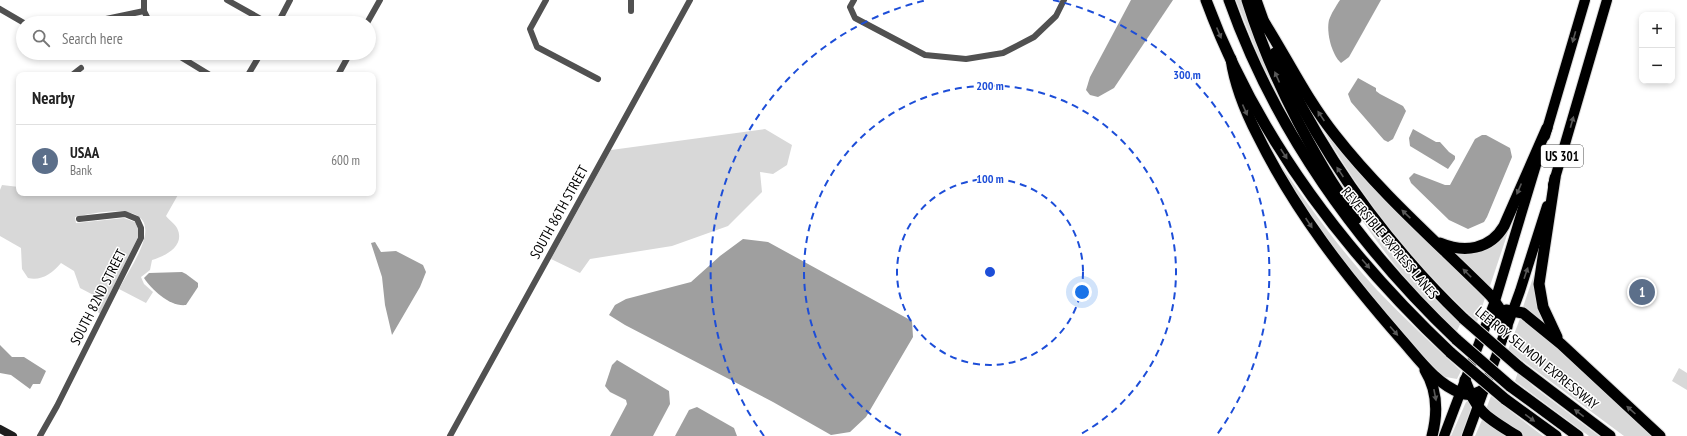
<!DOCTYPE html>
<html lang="en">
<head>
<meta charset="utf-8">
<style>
	:root { --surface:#fff; --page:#f2f2f2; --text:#222; --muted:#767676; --line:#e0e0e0; --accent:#1a73e8 }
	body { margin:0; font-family:"PT Sans Narrow",sans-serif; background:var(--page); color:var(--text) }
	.controls { position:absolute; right:12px; top:12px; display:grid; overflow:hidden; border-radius:8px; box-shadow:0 2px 6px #0003 }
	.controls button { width:36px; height:36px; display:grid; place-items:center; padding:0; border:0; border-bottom:1px solid var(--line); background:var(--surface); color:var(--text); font:20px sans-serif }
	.you { position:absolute; left:1082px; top:292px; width:14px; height:14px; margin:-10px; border:3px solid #fff; border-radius:50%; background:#1a73e8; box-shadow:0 0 0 6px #1a73e833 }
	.badge { display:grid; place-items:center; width:26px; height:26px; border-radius:50%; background:var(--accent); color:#fff; font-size:13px; font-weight:700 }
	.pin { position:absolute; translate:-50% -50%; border:2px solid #fff; box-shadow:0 1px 4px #0006 }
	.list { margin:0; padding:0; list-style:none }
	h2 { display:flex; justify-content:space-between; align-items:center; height:52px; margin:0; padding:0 16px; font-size:17px }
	h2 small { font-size:13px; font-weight:400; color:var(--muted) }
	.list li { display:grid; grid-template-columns:26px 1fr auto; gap:12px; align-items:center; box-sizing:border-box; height:72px; padding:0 16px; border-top:1px solid var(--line) }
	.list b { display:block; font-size:15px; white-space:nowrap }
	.list p { margin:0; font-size:13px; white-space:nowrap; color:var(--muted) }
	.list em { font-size:13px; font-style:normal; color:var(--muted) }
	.icon { flex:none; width:22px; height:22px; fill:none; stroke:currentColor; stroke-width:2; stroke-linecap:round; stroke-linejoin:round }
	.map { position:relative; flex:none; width:1687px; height:436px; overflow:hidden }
	.search { position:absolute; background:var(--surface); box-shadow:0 2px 6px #0003; left:16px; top:16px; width:360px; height:44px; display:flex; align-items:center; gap:10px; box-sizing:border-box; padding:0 14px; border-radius:22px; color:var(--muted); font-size:15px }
	.panel { position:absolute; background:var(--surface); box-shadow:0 2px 6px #0003; left:16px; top:72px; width:360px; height:124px; border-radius:8px }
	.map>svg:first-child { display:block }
	.green { fill:#d8d8d8 }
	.water { fill:#9f9f9f }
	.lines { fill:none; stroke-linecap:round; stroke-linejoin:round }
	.primary-casing { stroke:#dbdbdb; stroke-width:12 }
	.motorway-casing { stroke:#dbdbdb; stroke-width:13 }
	.minor { stroke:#515151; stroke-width:6 }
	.secondary { stroke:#1e1e1e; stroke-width:8 }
	.primary { stroke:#000; stroke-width:10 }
	.motorway { stroke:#000; stroke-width:11 }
	.motorway-bridge-casing { stroke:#dbdbdb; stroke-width:13; stroke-linecap:butt }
	.motorway-bridge { stroke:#000; stroke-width:11 }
	.oneway { fill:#595959 }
	.ring { fill:none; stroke:#1d4ed8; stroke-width:2; stroke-dasharray:7 5 }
	.labels { text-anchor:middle; stroke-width:3; stroke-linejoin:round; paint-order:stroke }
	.shield { fill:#fff; stroke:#4c4c4c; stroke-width:1 }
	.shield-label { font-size:13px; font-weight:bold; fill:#000 }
	.street-label { font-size:14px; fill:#000; stroke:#fff }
	.centre { fill:#1d4ed8; stroke:#fff; stroke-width:2 }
	.ring-label { font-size:12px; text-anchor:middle; font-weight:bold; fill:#1d4ed8; stroke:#fff; stroke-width:3; stroke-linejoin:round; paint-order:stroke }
</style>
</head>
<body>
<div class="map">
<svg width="1687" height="436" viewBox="0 0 1687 436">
	<rect width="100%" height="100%" fill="#fff"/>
	<g class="green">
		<path d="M1236,0H1242L1289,113L1288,114L1260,60Z"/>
		<path d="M765,129L792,145L787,165L773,174L760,172L762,192L728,226L672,246L590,259L580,273L551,259L611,150Z"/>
		<path d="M1327,129L1486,295L1477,322C1417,267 1364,202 1324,131Z"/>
		<path d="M1272,152C1304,200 1338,247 1377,290C1404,318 1432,344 1461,371L1457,379L1440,376L1352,279L1316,229Z"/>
		<path d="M2,185L19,187V193H179L166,216C169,220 175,224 177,228C186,246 165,256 152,260L150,270L141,277L144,284L153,292L146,303L119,289C127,274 140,255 144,239C155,199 95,213 75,217L76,223L124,218L135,222L138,229V237L100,314L97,311L101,299L80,288L74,271L61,263C52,274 41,281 28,278L22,269L21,248L0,236V190Z"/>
		<path d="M1364,219C1393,257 1424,292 1461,322L1457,331C1421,300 1389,260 1362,220Z"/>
		<path d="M1505,227L1509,229L1489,289L1449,249L1460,252Z"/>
		<path d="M1536,269L1545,323L1544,324L1523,307Z"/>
		<path d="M1521,316L1657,436H1624L1508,350Z"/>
		<path d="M1679,368L1687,373V390L1672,381Z"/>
		<path d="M1518,372L1534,387L1599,436H1589L1515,381Z"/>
		<path d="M1491,396L1543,436H1522L1485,412Z"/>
		<path d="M1468,401L1471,408L1461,436H1451L1466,402Z"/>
		<path d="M1482,420H1483L1511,436H1475Z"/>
	</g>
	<g class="water">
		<path d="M1131,0H1173L1114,88L1098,97L1090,95L1086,90L1090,77Z"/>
		<path d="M1340,0H1381L1349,57L1341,63C1332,55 1326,33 1329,20C1331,14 1336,6 1340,0Z"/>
		<path d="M1358,78L1376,88V91L1380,94L1403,106L1406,111L1393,139L1388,142L1384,140L1351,102L1348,94Z"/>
		<path d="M1413,129L1436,142H1440L1449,152L1455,156V159L1448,169L1410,146L1409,138Z"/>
		<path d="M1482,135H1486L1510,148L1512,157L1487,217L1484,222L1468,229L1449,220L1411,183L1409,178L1414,173L1445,185H1450L1475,139Z"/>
		<path d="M743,239L768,242L912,321L913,337L866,417L850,432L831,435L773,402L625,325L609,315L615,305L626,299L691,282L720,256Z"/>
		<path d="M375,242L381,252L396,251L423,265L426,272L420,287L392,335L385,305L382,277L371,243Z"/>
		<path d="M182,272L186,274L198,283V287L186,305C170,307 152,290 144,278L149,273Z"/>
		<path d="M0,345L12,357H24L46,371L40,384H33L30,389L11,375L0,373Z"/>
		<path d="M617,360L669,391L670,404L653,436H610L627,404L626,400L610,392L605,386L612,365Z"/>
		<path d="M697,407L734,428L737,436H675L689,410Z"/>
	</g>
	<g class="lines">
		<g class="primary-casing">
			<g id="primary">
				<path d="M1545,136L1585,0"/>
				<path d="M1553,185L1607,0"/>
				<path d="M1444,436L1495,301L1539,155"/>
				<path d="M1467,436L1520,291L1547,206"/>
			</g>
		</g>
		<g class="motorway-casing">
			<g id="motorway">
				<path d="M1206,0C1256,136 1347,255 1451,353"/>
				<path d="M1229,0C1275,130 1357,245 1457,340"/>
				<path d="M1247,0C1266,61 1294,118 1326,172C1335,188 1347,203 1356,219"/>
				<path d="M1256,0L1266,28"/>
				<path d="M1264,22C1288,60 1307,100 1335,135C1381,194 1438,243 1491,296L1502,312L1507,327"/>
				<path d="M1275,53C1321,154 1385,243 1464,319"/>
				<path d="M1231,59C1235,87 1245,111 1258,136C1295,211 1346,276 1401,339C1418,358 1436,384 1461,393C1469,396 1477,394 1484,389"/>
				<path d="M1555,178L1539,284L1543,307L1557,337"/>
				<path d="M1440,243C1464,253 1490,250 1504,226L1547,128"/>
				<path d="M1489,317L1506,310L1523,313L1561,344L1660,436"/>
				<path d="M1518,366L1610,436"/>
				<path d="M1425,370C1438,391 1438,413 1432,436"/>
				<path d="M1465,380C1477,414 1488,418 1517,436"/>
				<path d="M1510,386L1578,436"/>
				<path d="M1505,399L1556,436"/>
			</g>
		</g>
		<g class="minor">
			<path d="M144,0V11L150,23"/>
			<path d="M227,0L268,23"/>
			<path d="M546,0L530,29L537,47L598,79"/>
			<path d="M631,0V11"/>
			<path d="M854,0L850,7L855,18L925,55L966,59L1003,53L1034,37L1056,16L1064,0"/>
			<path d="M0,9L24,23"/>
			<path d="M106,19L144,11"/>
			<path d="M278,23L290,0"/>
			<path d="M367,23L380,0"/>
			<path d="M174,53L210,75"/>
			<path d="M72,75L81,68"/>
			<path d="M248,75L261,53"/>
			<path d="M338,75L350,53"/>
			<path d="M40,436L57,406L141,238V228L137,219L125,214L79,219"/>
			<path d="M450,436L690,0"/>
		</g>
		<path class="secondary" d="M0,429L13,436"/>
		<use href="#primary" class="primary"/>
		<use href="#motorway" class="motorway"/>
		<g class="motorway-bridge-casing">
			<g id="motorway-bridge">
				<path d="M1464,319L1518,366"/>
				<path d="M1457,340L1510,386"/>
				<path d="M1451,353L1505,399"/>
			</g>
		</g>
		<use href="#motorway-bridge" class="motorway-bridge"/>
	</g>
	<defs><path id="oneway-solid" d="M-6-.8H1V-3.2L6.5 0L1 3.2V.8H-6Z"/></defs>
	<g class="oneway">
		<use href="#oneway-solid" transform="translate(1219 33) rotate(67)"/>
		<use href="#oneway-solid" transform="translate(1574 37) rotate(106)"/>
		<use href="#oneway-solid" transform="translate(1277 77) rotate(-114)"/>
		<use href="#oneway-solid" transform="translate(1245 110) rotate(66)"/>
		<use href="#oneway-solid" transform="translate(1321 116) rotate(-124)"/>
		<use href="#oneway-solid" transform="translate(1572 122) rotate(-74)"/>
		<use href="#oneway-solid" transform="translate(1284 154) rotate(57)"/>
		<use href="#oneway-solid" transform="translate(1340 172) rotate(-124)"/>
		<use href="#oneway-solid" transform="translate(1519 189) rotate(113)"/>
		<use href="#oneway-solid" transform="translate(1406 214) rotate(-137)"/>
		<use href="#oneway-solid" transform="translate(1309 223) rotate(56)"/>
		<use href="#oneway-solid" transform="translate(1366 264) rotate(49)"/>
		<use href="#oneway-solid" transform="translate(1467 273) rotate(-135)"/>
		<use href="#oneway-solid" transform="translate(1526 273) rotate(-71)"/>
		<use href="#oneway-solid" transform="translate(1394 331) rotate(49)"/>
		<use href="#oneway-solid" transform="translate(1435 395) rotate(79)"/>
		<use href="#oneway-solid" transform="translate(1631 410) rotate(-138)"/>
		<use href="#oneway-solid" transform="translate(1579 413) rotate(-143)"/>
		<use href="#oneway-solid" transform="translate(1530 418) rotate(36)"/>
	</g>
	<g class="ring">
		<circle cx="990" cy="272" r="93"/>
		<path d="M901 435A186 186 0 1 1 1079 435"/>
		<path d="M764 436A279 279 0 0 1 927 0M1053 0A279 279 0 0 1 1216 436"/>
	</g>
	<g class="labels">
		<rect class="shield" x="1541" y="145" width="42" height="22" rx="3"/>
		<g class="shield-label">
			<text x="1562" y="161">US 301</text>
		</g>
		<g class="street-label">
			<text transform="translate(559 212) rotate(-61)" y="5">SOUTH 86TH STREET</text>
			<text transform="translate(1390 243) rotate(50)" y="5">REVERSIBLE EXPRESS LANES</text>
			<text transform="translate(98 297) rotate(-63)" y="5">SOUTH 82ND STREET</text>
			<text transform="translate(1537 358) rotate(39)" y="5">LEE ROY SELMON EXPRESSWAY</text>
		</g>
	</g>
	<circle cx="990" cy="272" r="6" class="centre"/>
	<g class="ring-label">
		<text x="1187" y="79">300 m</text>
		<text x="990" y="90">200 m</text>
		<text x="990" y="183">100 m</text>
	</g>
</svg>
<div class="controls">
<button>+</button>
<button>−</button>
</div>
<div class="you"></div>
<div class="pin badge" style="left:1642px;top:292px;background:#5c6f8a">1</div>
<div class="search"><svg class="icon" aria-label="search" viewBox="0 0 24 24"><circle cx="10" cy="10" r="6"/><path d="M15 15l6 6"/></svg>Search here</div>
<section class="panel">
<h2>Nearby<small></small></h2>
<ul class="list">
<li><span class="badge" style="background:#5c6f8a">1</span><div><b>USAA</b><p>Bank</p></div><em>600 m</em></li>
</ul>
</section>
</div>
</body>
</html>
